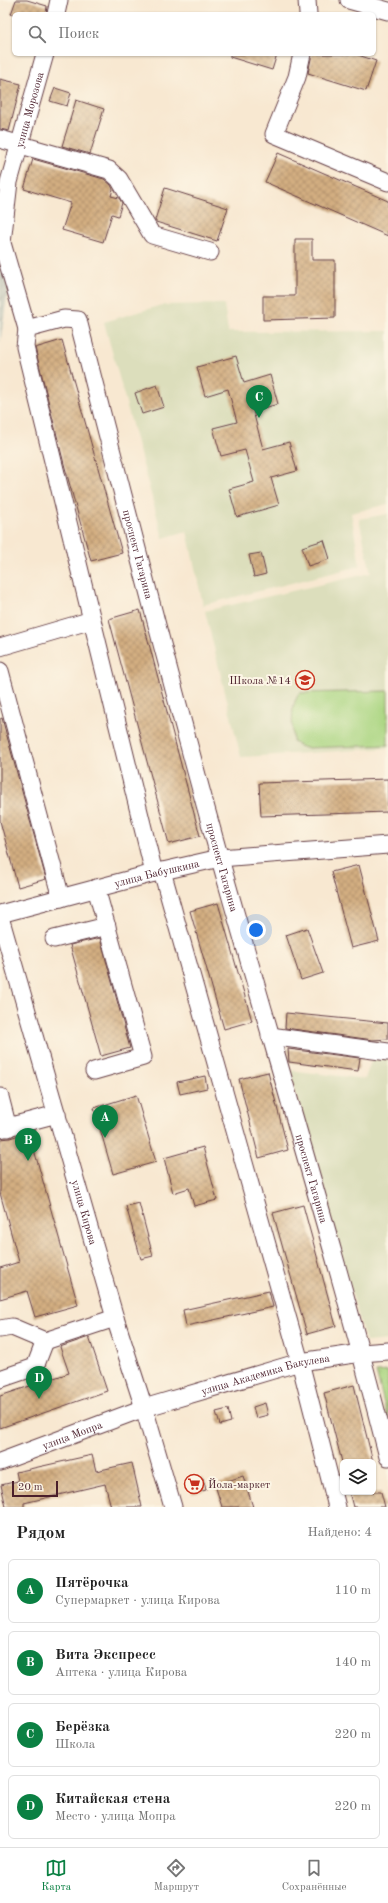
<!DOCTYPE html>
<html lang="ru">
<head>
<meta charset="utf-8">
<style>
	:root { --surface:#fff; --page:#f2f2f2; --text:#222; --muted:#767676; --line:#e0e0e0; --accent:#0b8043 }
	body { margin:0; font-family:"Old Standard TT",serif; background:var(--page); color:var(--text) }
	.controls { position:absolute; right:12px; bottom:12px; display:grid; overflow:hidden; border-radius:6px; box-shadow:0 1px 3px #0004 }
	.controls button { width:36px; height:36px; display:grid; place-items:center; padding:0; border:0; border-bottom:1px solid var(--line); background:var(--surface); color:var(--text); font:20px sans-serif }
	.scale { position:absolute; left:12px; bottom:10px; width:46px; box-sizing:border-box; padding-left:4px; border:2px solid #4a1f2b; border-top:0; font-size:11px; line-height:14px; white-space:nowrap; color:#4a1f2b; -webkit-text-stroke:3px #fcf5e5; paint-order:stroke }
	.you { position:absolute; left:256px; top:930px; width:14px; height:14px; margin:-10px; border:3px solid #fff; border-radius:50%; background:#1a73e8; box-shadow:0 0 0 6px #1a73e833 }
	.badge { display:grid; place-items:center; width:26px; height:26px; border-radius:50%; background:var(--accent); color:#fff; font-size:13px; font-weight:700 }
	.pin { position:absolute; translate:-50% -33px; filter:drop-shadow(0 1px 2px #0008) }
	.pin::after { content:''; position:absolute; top:21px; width:14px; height:12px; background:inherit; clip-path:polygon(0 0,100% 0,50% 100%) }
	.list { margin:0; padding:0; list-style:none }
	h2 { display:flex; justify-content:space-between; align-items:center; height:52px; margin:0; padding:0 16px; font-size:17px }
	h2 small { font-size:13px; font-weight:400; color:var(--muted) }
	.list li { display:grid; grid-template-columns:26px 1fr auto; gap:12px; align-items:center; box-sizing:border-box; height:64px; margin:0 8px 8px; padding:0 8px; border:1px solid var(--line); border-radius:6px }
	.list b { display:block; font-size:15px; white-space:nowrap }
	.list p { margin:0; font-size:13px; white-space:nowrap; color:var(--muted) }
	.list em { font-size:13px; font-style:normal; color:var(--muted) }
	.icon { flex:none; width:22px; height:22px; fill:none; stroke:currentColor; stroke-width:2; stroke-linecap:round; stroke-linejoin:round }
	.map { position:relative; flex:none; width:388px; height:1507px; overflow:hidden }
	.search { position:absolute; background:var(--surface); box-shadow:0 1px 3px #0004; left:12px; right:12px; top:12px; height:44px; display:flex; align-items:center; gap:10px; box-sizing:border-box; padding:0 14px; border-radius:6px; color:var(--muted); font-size:15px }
	.sheet { height:340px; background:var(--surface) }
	nav { display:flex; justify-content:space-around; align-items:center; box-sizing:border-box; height:56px; border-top:1px solid var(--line); background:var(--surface); font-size:11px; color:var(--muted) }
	nav a { display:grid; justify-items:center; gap:2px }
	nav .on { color:var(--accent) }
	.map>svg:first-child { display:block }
	.built { fill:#dcdebc }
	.industrial { fill:url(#industrial-furrows) }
	.grass { fill:#abd682; stroke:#7a7a56 }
	.park { fill:url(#park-tufts); stroke:#7a7a56 }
	.building { fill:url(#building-cross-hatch) }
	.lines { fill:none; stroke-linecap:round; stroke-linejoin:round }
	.minor-casing { stroke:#643d44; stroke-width:19 }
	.minor { stroke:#fff; stroke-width:17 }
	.labels { text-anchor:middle; stroke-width:4; stroke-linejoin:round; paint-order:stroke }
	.street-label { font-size:11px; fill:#4a1f2b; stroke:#fcf5e5 }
	.poi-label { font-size:11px; fill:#4a1f2b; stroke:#fcf5e5; text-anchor:end }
</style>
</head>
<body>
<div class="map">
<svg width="388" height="1507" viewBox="0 0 388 1507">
	<defs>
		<pattern id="industrial-furrows" width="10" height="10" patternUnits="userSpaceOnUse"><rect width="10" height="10" fill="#c2c6b9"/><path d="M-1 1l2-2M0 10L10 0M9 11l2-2" fill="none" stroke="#a8aa9f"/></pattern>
		<pattern id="park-tufts" width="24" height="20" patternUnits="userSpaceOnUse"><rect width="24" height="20" fill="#abd682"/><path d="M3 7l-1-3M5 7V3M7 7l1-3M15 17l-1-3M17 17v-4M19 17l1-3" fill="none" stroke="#95b770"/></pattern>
		<pattern id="building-cross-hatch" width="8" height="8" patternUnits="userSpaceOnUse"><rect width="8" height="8" fill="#d3ae81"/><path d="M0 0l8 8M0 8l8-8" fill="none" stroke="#ad8d6a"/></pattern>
	</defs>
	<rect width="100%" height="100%" fill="#fcf5e5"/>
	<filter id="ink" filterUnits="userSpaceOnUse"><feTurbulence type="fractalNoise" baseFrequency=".025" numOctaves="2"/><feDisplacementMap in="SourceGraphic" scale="8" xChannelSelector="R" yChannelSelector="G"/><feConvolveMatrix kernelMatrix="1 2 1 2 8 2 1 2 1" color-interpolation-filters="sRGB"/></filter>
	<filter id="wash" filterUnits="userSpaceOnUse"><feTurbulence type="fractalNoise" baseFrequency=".012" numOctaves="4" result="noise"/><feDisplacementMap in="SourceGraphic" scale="16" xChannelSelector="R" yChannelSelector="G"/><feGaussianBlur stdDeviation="0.9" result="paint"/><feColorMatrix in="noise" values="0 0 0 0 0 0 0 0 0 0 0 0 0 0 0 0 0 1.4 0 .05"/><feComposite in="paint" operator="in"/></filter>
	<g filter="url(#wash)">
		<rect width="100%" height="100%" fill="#f8e8d1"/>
		<g class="built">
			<path d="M224,304L228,332L388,331V504L351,513L360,566L203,605L187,531L163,538L104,322L162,305Z"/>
			<path d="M388,514V748L241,757L205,611L371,573L359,519Z"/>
			<path d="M372,1058H388V1340L366,1342L288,1070L365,1079Z"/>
		</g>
		<path class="industrial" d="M0,247L9,283L0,344Z"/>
		<path class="grass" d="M388,691V745L306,748L299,746L293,741C293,725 289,706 300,693Z"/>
		<path class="park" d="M388,1371V1419L376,1372Z"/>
		<g id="blocks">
			<g class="building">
				<path d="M16,0H27L47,6L46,14H11Z"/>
				<path d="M230,54H277L272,70L230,57Z"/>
				<path d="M312,54H355L376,61L366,91L308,73Z"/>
				<path d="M0,79L21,84L9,131L0,129Z"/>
				<path d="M55,88L71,93L67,106L50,101Z"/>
				<path d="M76,100L104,109L90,154L62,146Z"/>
				<path d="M278,153L388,201V236L265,182Z"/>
				<path d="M33,159L104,179L111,185L113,189L111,196L119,198L122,203L118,216L112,214L103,242L62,230L71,203L24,189Z"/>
				<path d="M165,188L228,208L217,241L156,222L155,220Z"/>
				<path d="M295,239H312V260H335V318L263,320V296H295Z"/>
				<path d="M62,340L122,553L91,561L64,464L35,348Z"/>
				<path d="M236,356L244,383L270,375L278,404L253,411L263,449L289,442L297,471L271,478L279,505L237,517L229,489L254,482L245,450L221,456L213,428L237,422L228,389L205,396L197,367Z"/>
				<path d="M157,385L164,407L142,414L135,393Z"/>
				<path d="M324,540L330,559L308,566L302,547Z"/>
				<path d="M261,553L266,574L254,577L249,555Z"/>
				<path d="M140,610L200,836L169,844L109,619Z"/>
				<path d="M2,718L46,879L18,887L0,821V719Z"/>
				<path d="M388,779V812L261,816L259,783Z"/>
				<path d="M359,865L379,941L351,948L331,872Z"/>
				<path d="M218,903L252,1021L224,1029L190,911Z"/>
				<path d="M307,928L323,973L301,980L286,935Z"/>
				<path d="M100,938L130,1048L101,1056L70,945Z"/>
				<path d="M286,1013L388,1023V1039L373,1040L285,1028Z"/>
				<path d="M288,1049L360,1058L358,1071L289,1062Z"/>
				<path d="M268,1072L288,1150L259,1158L239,1079Z"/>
				<path d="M205,1076L207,1088L180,1094L177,1082Z"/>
				<path d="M136,1095L156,1162L113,1174L94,1108Z"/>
				<path d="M29,1132L78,1305L35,1317L27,1291L0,1299V1268L19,1262L0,1193V1139L10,1138Z"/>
				<path d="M203,1147L217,1200L194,1206L189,1188L173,1193L164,1158Z"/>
				<path d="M139,1203L153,1256L141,1259L126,1206Z"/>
				<path d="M303,1205L336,1326L307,1334L273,1213Z"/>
				<path d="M269,1291L273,1307L186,1326L183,1310Z"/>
				<path d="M89,1337L107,1391L0,1428V1396L69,1373L60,1347Z"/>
				<path d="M354,1385L373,1462H342L324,1393Z"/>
				<path d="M265,1403L268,1415L256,1418L253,1407Z"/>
				<path d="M228,1409L231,1422L220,1425L216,1412Z"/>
				<path d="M92,1455L96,1471L132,1463L142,1507H111L105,1484L24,1503V1507H6L1,1485L18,1481L16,1472Z"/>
				<path d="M243,1476L253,1507H222L215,1485Z"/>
				<path d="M203,1478L206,1490L192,1494L189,1482Z"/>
				<path d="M349,1492H381L385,1507H353Z"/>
			</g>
		</g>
	</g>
	<g filter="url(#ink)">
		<use href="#blocks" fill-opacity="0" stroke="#643d44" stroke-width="1"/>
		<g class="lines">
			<g class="minor-casing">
				<g id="minor">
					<path d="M307,0L308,14"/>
					<path d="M349,0L388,11"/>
					<path d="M56,14L59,0"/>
					<path d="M302,54L297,77L274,134L388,182"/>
					<path d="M0,139L109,170L119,179L152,235L210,252"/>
					<path id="s1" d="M27,329L2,243L9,182L45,54"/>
					<path d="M0,647L92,620"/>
					<path d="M0,671L61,898"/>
					<path d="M162,871L300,1362L337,1507"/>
					<path id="s2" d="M154,873L25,347L27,329L64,319L78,320C124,500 170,680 220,859C276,1058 337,1256 388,1457"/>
					<path id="s3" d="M0,914L154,873L220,858L388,845"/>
					<path id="s4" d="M0,917L115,1318L144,1408L173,1507"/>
					<path d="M54,939L107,926"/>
					<path d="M270,1036L388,1052"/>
					<path d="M94,1071L143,1057L96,888"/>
					<path d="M0,1097L8,1128"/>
					<path d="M0,1129L57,1114"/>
					<path d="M0,1329L12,1327L45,1341L115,1318"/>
					<path d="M0,1379L35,1367L45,1341"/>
					<path id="s5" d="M0,1462L144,1408L300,1362L361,1353L388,1351"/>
				</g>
			</g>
			<use href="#minor" class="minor"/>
		</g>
	</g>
	<defs>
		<g id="school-ring" transform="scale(1)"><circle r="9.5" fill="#fcf5e5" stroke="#c8321e" stroke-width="1.5"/><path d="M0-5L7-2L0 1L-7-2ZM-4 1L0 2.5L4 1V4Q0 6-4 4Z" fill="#c8321e"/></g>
		<g id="supermarket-ring" transform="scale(1)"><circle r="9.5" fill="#fcf5e5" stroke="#c8321e" stroke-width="1.5"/><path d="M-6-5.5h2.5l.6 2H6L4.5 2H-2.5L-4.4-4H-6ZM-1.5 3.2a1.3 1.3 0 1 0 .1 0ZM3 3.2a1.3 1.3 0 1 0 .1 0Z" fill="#c8321e"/></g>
	</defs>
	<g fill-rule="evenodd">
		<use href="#school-ring" x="305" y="680"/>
		<use href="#supermarket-ring" x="194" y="1484"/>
	</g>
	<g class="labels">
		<g class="street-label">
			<text dy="4" stroke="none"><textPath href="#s1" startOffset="226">улица Морозова</textPath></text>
			<text dy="4" stroke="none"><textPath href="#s2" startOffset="854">проспект Гагарина</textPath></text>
			<text dy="4" stroke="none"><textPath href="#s2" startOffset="1178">проспект Гагарина</textPath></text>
			<text dy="4" stroke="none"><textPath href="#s3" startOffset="162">улица Бабушкина</textPath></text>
			<text dy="4" stroke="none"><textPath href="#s2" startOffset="1502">проспект Гагарина</textPath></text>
			<text dy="4" stroke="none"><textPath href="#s4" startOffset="307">улица Кирова</textPath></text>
			<text dy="4" stroke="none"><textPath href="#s5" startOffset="280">улица Академика Бакулева</textPath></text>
			<text dy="4" stroke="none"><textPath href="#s5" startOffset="77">улица Мопра</textPath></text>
		</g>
		<g class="poi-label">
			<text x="291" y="684">Школа №14</text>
			<text x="208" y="1488" text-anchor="start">Йола-маркет</text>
		</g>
	</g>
</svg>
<div class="controls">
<button><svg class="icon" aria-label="layers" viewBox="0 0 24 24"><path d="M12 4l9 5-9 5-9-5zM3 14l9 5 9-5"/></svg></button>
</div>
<div class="scale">20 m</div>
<div class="you"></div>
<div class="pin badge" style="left:105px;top:1138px">A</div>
<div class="pin badge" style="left:28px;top:1161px">B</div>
<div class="pin badge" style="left:259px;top:418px">C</div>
<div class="pin badge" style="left:39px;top:1399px">D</div>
<div class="search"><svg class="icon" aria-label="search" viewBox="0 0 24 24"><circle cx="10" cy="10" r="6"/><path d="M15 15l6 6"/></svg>Поиск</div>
</div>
<section class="sheet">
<h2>Рядом<small>Найдено: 4</small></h2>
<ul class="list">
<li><span class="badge">A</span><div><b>Пятёрочка</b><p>Супермаркет · улица Кирова</p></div><em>110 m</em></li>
<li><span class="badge">B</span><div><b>Вита Экспресс</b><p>Аптека · улица Кирова</p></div><em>140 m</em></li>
<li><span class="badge">C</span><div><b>Берёзка</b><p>Школа</p></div><em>220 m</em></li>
<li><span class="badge">D</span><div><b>Китайская стена</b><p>Место · улица Мопра</p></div><em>220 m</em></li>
</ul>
</section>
<nav>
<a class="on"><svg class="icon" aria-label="map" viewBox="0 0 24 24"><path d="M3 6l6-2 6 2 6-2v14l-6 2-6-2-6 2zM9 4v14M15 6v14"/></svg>Карта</a>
<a><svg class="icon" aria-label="directions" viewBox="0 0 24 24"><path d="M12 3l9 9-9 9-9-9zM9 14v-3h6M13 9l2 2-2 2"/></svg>Маршрут</a>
<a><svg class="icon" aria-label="saved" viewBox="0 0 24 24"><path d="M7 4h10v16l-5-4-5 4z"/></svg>Сохранённые</a>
</nav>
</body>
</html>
